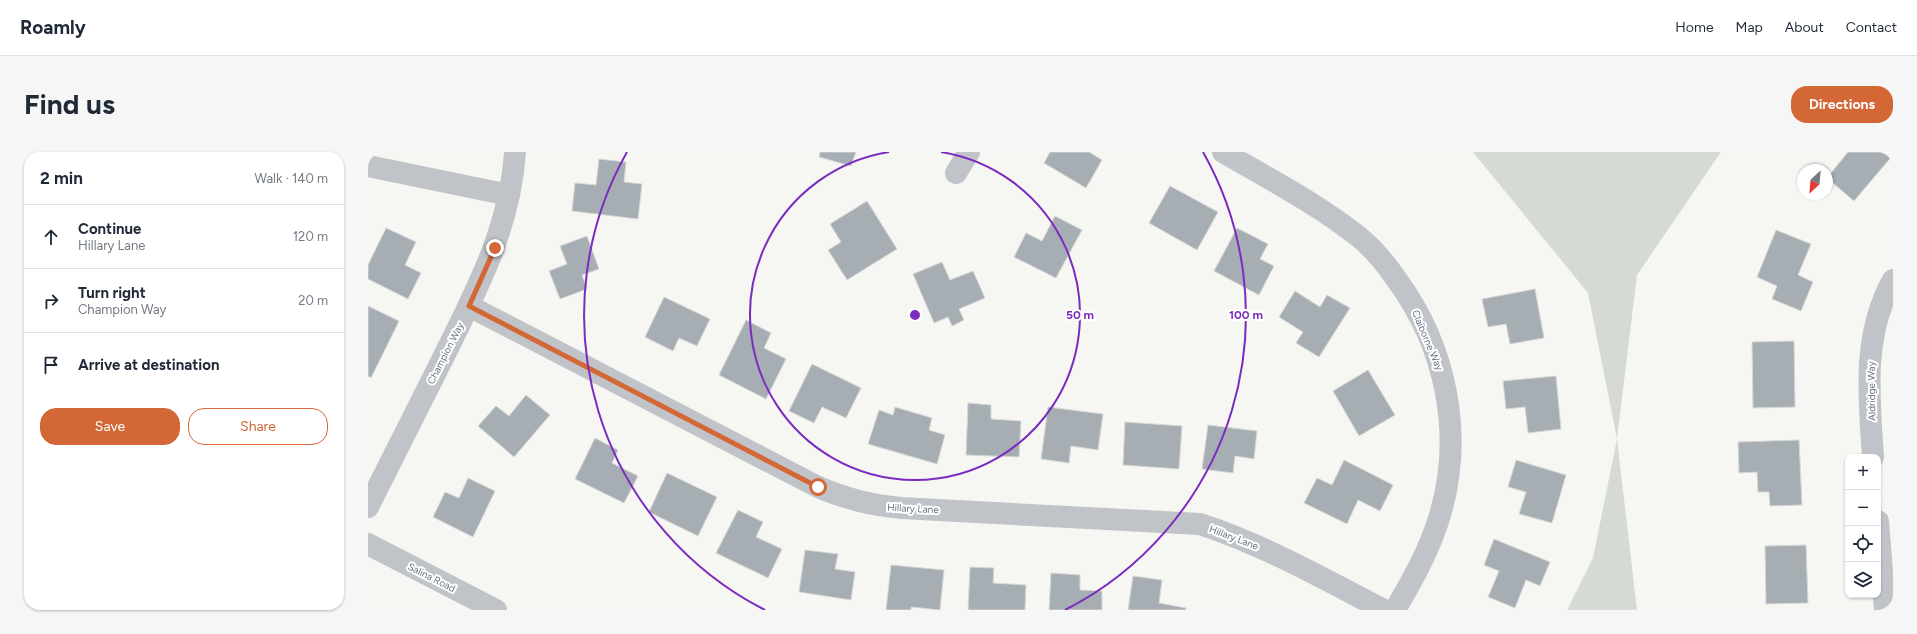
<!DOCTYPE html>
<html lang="en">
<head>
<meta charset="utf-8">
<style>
	:root { --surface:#fff; --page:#f6f6f7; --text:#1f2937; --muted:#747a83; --line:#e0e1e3; --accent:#d36736 }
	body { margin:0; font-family:Figtree,sans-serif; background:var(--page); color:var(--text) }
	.controls { position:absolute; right:12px; bottom:12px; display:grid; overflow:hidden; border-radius:8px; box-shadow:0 1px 3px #0004 }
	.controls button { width:36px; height:36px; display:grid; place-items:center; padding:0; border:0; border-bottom:1px solid var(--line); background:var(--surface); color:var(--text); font:20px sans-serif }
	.compass { position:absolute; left:1429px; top:12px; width:36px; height:36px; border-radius:50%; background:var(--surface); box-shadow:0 1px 3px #0004; rotate:206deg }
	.stop { position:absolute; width:12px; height:12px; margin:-9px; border:3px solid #d36736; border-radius:50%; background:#fff }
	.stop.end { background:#d36736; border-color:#fff; box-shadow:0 1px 4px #0008 }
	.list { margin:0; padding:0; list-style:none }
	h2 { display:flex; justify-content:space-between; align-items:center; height:52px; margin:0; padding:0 16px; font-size:17px }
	h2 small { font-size:13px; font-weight:400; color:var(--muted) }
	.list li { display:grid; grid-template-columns:26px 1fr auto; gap:12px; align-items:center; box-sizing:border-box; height:64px; padding:0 16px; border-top:1px solid var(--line) }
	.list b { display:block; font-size:15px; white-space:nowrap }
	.list p { margin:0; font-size:13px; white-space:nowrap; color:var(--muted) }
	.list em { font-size:13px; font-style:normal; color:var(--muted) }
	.actions { display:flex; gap:8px; padding:12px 16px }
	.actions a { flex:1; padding:9px 0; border:1px solid var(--accent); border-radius:16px; text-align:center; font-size:14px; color:var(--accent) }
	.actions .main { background:var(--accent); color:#fff }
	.icon { flex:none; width:22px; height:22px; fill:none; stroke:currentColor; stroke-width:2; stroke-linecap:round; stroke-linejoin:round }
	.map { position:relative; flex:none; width:1525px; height:458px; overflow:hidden; border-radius:16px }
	header { display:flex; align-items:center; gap:24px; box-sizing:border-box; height:56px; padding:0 20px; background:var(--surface); border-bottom:1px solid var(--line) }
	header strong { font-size:19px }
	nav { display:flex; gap:22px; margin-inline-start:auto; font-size:14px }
	.intro { display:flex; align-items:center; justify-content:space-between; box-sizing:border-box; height:96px; padding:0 24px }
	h1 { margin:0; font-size:28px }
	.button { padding:10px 18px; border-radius:16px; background:var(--accent); color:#fff; font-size:14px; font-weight:700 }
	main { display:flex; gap:24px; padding:0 24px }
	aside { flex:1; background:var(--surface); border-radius:16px; box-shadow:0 1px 3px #0004 }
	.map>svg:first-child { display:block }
	.green { fill:#d5dbd3 }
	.building { fill:#a6adb3; stroke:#d7d8d6 }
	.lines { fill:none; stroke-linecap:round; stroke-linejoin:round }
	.minor { stroke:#c0c3c7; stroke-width:22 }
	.route { stroke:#d36736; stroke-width:5 }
	.ring { fill:none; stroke:#7b2cbf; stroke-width:2 }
	.labels { text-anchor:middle; stroke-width:4; stroke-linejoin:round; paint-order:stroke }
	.street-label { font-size:10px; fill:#687481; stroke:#fff }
	.centre { fill:#7b2cbf; stroke:#fff; stroke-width:2 }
	.ring-label { font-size:12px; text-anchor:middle; font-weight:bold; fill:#7b2cbf; stroke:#fff; stroke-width:4; stroke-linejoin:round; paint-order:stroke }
</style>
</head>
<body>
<header>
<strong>Roamly</strong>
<nav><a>Home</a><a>Map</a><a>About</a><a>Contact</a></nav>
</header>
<div class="intro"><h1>Find us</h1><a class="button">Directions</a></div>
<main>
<aside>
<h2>2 min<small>Walk · 140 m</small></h2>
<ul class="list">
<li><svg class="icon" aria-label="ahead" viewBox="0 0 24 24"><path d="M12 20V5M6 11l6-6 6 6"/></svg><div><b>Continue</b><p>Hillary Lane</p></div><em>120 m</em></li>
<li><svg class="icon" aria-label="right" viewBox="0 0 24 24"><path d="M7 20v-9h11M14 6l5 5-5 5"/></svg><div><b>Turn right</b><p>Champion Way</p></div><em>20 m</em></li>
<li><svg class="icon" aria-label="arrive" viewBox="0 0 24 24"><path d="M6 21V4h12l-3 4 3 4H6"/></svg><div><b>Arrive at destination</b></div></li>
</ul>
<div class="actions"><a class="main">Save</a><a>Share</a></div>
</aside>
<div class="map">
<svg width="1525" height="458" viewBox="0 0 1525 458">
	<rect width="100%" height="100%" fill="#f6f6f3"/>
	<path class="green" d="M1105,0H1353L1269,123L1249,287L1269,458H1199L1225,406L1249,287L1220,141Z"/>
	<g class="building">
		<path d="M452,0H488L483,14L451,5Z"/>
		<path d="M682,0H721L734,8L718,36L676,11Z"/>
		<path d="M1480,0H1525V3L1486,49L1459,26Z"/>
		<path d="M231,7L258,10L256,30L274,32L270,67L204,59L207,31L228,33Z"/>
		<path d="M802,34L850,60L829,98L781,71Z"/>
		<path d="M499,49L529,97L479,128L460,98L473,90L462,72Z"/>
		<path d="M687,64L714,78L688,126L646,105L658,81L674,89Z"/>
		<path d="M18,76L48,90L37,113L53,121L40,147L0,127V113Z"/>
		<path d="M869,76L900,92L892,107L906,114L891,143L846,119Z"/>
		<path d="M1408,78L1443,92L1430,123L1445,130L1433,159L1404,147L1409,134L1389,125Z"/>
		<path d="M219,84L231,117L214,123L219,137L192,147L181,119L199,112L192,94Z"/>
		<path d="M574,110L582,128L605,119L617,146L591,157L596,168L584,174L580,165L566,171L545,122Z"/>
		<path d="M1167,137L1176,186L1142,192L1138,172L1120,175L1114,147Z"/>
		<path d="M927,139L952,155L959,143L982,156L951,205L928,191L935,180L911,165Z"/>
		<path d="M296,145L342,167L329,194L311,186L305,199L277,185Z"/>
		<path d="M0,154L31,169L3,226L0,224Z"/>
		<path d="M378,168L403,181L396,196L418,207L398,247L351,223Z"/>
		<path d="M1426,189L1427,255L1385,256L1384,190Z"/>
		<path d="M444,212L493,236L478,266L454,255L446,271L421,259Z"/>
		<path d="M1000,218L1027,263L991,284L965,239Z"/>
		<path d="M1188,224L1193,277L1160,281L1157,255L1138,257L1135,229Z"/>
		<path d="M158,243L182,263L146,305L110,274L128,254L141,264Z"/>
		<path d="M600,251L623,253V267L653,269L651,305L598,303Z"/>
		<path d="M527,255L564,266L561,278L577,283L569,312L500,292L511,258L525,263Z"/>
		<path d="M680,255L735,262L730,298L703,294L701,311L673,307Z"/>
		<path d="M757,270L814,274L811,317L755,313Z"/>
		<path d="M840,273L889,279L886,307L867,304L865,321L834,317Z"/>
		<path d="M227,286L250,298L244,311L270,324L256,351L207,327Z"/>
		<path d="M1431,288L1434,353L1402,354L1401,340H1390L1389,320L1371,321L1370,290Z"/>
		<path d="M976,308L1025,333L1012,359L990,348L979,372L936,351L949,326L964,333Z"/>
		<path d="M1148,308L1198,323L1184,371L1151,362L1158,340L1140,335Z"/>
		<path d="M299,321L349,345L330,384L281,360Z"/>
		<path d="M100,326L127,339L105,385L65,365L77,340L91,346Z"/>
		<path d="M370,358L395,370L388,385L414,397L400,426L348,401Z"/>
		<path d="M1126,387L1182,410L1172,434L1158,428L1147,456L1120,445L1131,419L1116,413Z"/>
		<path d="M1438,393L1440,451L1398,452L1397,394Z"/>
		<path d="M437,398L470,402L467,417L487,420L483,448L431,440Z"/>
		<path d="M523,413L576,418L572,458L543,455V458H518Z"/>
		<path d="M602,415L626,416L625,431L658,433L657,458H600Z"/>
		<path d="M683,421L712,423V438L734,439V458H681Z"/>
		<path d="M765,424L794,428L791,451L818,456V458H760Z"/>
	</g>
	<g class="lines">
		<g class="minor">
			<path d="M855,0C901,27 950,52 991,85C1006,97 1018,112 1029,128C1078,195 1096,282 1072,363C1062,397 1045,427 1027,458"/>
			<path d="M0,14L141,43"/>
			<path d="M588,21L601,0"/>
			<path d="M101,154L450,335C479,347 502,353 533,356L832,372C896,393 956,427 1016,458"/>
			<path d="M1505,305C1501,245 1494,183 1525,128"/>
			<path d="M0,355C25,306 49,257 74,208C107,141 142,77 147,0"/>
			<path d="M1510,369L1517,458"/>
			<path d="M0,392L128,458"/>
		</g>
	</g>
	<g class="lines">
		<path class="route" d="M127,96L101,154L450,335"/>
	</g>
	<g class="ring">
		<path d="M573 0A165 165 0 1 1 521 0"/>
		<path d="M397 458A331 331 0 0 1 259 0M835 0A331 331 0 0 1 697 458"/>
	</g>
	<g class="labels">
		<g class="street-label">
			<text transform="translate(1060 188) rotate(67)" y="4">Claiborne Way</text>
			<text transform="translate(77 201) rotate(-63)" y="4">Champion Way</text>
			<text transform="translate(1503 239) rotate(-91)" y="4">Aldridge Way</text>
			<text transform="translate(545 356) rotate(3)" y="4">Hillary Lane</text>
			<text transform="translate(866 385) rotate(21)" y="4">Hillary Lane</text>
			<text transform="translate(64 425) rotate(27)" y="4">Salina Road</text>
		</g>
	</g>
	<circle cx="547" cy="163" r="6" class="centre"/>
	<g class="ring-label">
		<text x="712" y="167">50 m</text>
		<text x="878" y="167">100 m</text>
	</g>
</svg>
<div class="controls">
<button>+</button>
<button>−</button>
<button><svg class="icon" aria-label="locate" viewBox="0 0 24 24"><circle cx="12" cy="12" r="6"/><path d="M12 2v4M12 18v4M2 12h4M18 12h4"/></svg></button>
<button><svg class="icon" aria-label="layers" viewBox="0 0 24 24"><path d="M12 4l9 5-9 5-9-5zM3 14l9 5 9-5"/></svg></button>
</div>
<svg class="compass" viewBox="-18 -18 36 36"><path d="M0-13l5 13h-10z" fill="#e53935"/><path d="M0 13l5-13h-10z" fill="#747a83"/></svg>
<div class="stop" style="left:450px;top:335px"></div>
<div class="stop end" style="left:127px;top:96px"></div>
</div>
</main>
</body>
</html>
